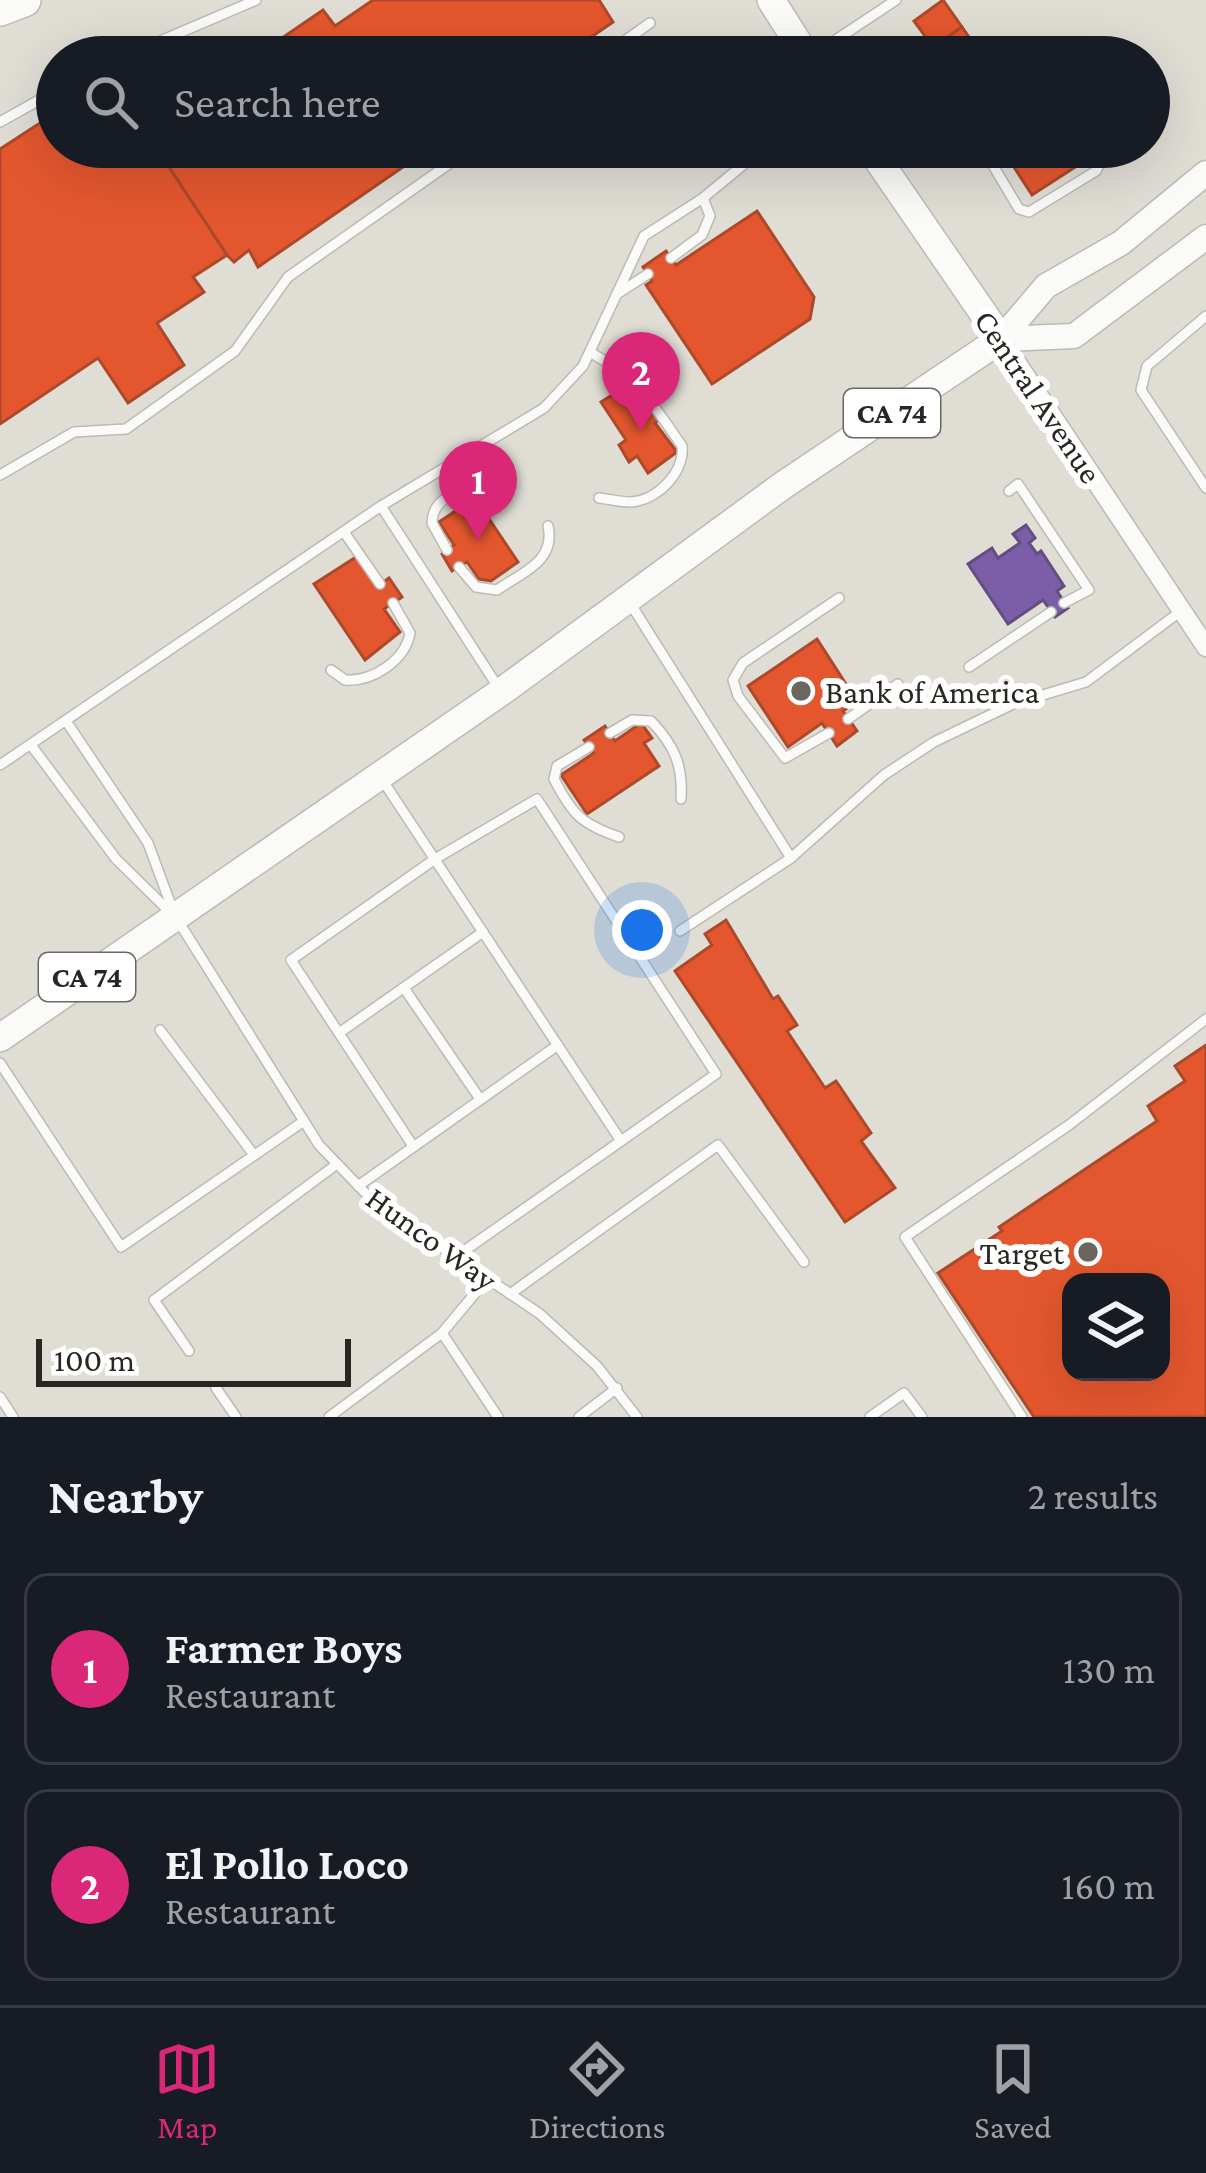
<!DOCTYPE html>
<html lang="en">
<head>
<meta charset="utf-8">
<style>
	:root { --surface:#171b24; --page:#20242c; --text:#f1f3f6; --muted:#9ea1a6; --line:#363941; --accent:#db2777 }
	body { margin:0; font-family:"Crimson Pro",serif; background:var(--page); color:var(--text) }
	.controls { position:absolute; right:36px; bottom:36px; display:grid; overflow:hidden; border-radius:24px; box-shadow:0 12px 48px #0002 }
	.controls button { width:108px; height:108px; display:grid; place-items:center; padding:0; border:0; border-bottom:3px solid var(--line); background:var(--surface); color:var(--text); font:60px sans-serif }
	.scale { position:absolute; left:36px; bottom:30px; width:315px; box-sizing:border-box; padding-left:12px; border:6px solid #292721; border-top:0; font-size:33px; line-height:42px; white-space:nowrap; color:#292721; -webkit-text-stroke:9px #fff; paint-order:stroke }
	.you { position:absolute; left:642px; top:930px; width:42px; height:42px; margin:-30px; border:9px solid #fff; border-radius:50%; background:#1a73e8; box-shadow:0 0 0 18px #1a73e833 }
	.badge { display:grid; place-items:center; width:78px; height:78px; border-radius:50%; background:var(--accent); color:#fff; font-size:39px; font-weight:700 }
	.pin { position:absolute; translate:-50% -99px; filter:drop-shadow(0 3px 6px #0008) }
	.pin::after { content:''; position:absolute; top:63px; width:42px; height:36px; background:inherit; clip-path:polygon(0 0,100% 0,50% 100%) }
	.list { margin:0; padding:0; list-style:none }
	h2 { display:flex; justify-content:space-between; align-items:center; height:156px; margin:0; padding:0 48px; font-size:51px }
	h2 small { font-size:39px; font-weight:400; color:var(--muted) }
	.list li { display:grid; grid-template-columns:78px 1fr auto; gap:36px; align-items:center; box-sizing:border-box; height:192px; margin:0 24px 24px; padding:0 24px; border:3px solid var(--line); border-radius:24px }
	.list b { display:block; font-size:45px; white-space:nowrap }
	.list p { margin:0; font-size:39px; white-space:nowrap; color:var(--muted) }
	.list em { font-size:39px; font-style:normal; color:var(--muted) }
	.icon { flex:none; width:66px; height:66px; fill:none; stroke:currentColor; stroke-width:2; stroke-linecap:round; stroke-linejoin:round }
	.map { position:relative; flex:none; width:1206px; height:1417px; overflow:hidden }
	.search { position:absolute; background:var(--surface); box-shadow:0 12px 48px #0002; left:36px; right:36px; top:36px; height:132px; display:flex; align-items:center; gap:30px; box-sizing:border-box; padding:0 42px; border-radius:66px; color:var(--muted); font-size:45px }
	.sheet { height:588px; background:var(--surface) }
	nav { display:flex; justify-content:space-around; align-items:center; box-sizing:border-box; height:168px; border-top:3px solid var(--line); background:var(--surface); font-size:33px; color:var(--muted) }
	nav a { display:grid; justify-items:center; gap:6px }
	nav .on { color:var(--accent) }
	.map>svg:first-child { display:block }
	.shops { fill:#e4572e; stroke:#ac492a; stroke-width:3; fill-rule:evenodd }
	.offices { fill:#7b5ea7; stroke:#624e7f; stroke-width:3 }
	.lines { fill:none; stroke-linecap:round; stroke-linejoin:round }
	.service-casing { stroke:#bcbab4; stroke-width:12 }
	.minor-casing { stroke:#bcbab4; stroke-width:21 }
	.secondary-casing { stroke:#bcbab4; stroke-width:27 }
	.primary-casing { stroke:#bcbab4; stroke-width:30 }
	.motorway-casing { stroke:#bcbab4; stroke-width:36 }
	.service { stroke:#fafaf9; stroke-width:9 }
	.minor { stroke:#fafaf9; stroke-width:18 }
	.secondary { stroke:#fafaf9; stroke-width:24 }
	.primary { stroke:#fafaf9; stroke-width:27 }
	.motorway { stroke:#fafaf9; stroke-width:33 }
	.poi-dot { fill:#696760; stroke:#fff; stroke-width:4.5 }
	.labels { text-anchor:middle; stroke-width:12; stroke-linejoin:round; paint-order:stroke }
	.shield { fill:#fff; stroke:#696864; stroke-width:3 }
	.shield-label { font-size:30px; font-weight:bold; fill:#292721 }
	.street-label { font-size:33px; fill:#292721; stroke:#fff }
	.poi-label { font-size:33px; fill:#292721; stroke:#fff; text-anchor:start }
</style>
</head>
<body>
<div class="map">
<svg width="1206" height="1417" viewBox="0 0 1206 1417">
	<rect width="100%" height="100%" fill="#e0ddd5"/>
	<g class="shops">
		<path d="M373,0H599L613,22L562,57H254L323,10L335,26Z"/>
		<path d="M943,0L962,27L933,47L914,21Z"/>
		<path d="M962,27L980,53L974,57H940L933,47Z"/>
		<path d="M57,112V147H107L115,160L134,147H156L227,255L193,277L204,292L157,323L184,365L128,403L98,358L0,424V149Z"/>
		<path d="M156,147H432L258,267L249,250L234,262L227,255Z"/>
		<path d="M1001,147H1078L1086,160L1032,195Z"/>
		<path d="M757,211L814,297L810,319L712,384L646,285L652,281L643,267L666,251L676,265Z"/>
		<path d="M631,383L647,407L650,406L659,420L655,423L677,452L648,473L637,456L629,462L619,445L626,440L601,402Z"/>
		<path d="M475,498L518,562L491,581L479,579L467,562L452,571L442,554L454,545L439,522Z"/>
		<path d="M356,557L377,587L389,578L402,597L384,609L400,632L365,660L314,584Z"/>
		<path d="M817,639L857,701L843,711L857,731L837,746L822,723L788,747L748,686Z"/>
		<path d="M641,723L652,738L644,743L659,766L587,814L561,775L594,753L584,740L605,726L615,741Z"/>
		<path d="M726,920L773,999L778,996L797,1025L787,1031L825,1088L836,1081L871,1133L861,1141L895,1188L845,1222L675,971L712,945L705,934Z"/>
		<path d="M1206,1045V1417H1034L938,1273L1002,1231L999,1227L1157,1121L1148,1106L1185,1081L1175,1066ZM1071,1282H1161V1372H1071Z"/>
	</g>
	<path class="offices" d="M1026,525L1035,538L1029,543L1037,554L1041,551L1064,586L1057,591L1068,608L1055,617L1043,600L1008,624L968,564L992,548L998,558L1020,543L1013,534Z"/>
	<g class="lines">
		<g class="service-casing">
			<g id="service">
				<path d="M1024,44L1030,57"/>
				<path d="M123,57L256,0"/>
				<path d="M602,57L650,23"/>
				<path d="M810,57L896,0"/>
				<path d="M0,122L57,90"/>
				<path d="M982,147L1019,209L1029,212L1096,171L1108,147"/>
				<path d="M671,258L702,235L710,216L703,198"/>
				<path d="M617,294L648,274"/>
				<path d="M1206,316L1147,366L1141,390L1206,488"/>
				<path d="M590,352C640,381 650,400 682,446C685,472 657,501 630,502C620,502 609,499 599,498"/>
				<path d="M0,475L74,432L126,429L235,351L288,277L473,147"/>
				<path d="M1009,491L1018,484L1089,590L1064,603"/>
				<path d="M381,506L498,687"/>
				<path d="M344,532L380,584"/>
				<path d="M447,550L432,523C433,494 461,493 482,486C491,482 500,475 508,470"/>
				<path d="M459,567L476,587L497,590C523,572 556,561 548,526"/>
				<path d="M630,603L791,858"/>
				<path d="M969,667L1051,612"/>
				<path d="M331,670L345,680C372,682 405,661 410,633L393,603"/>
				<path d="M848,719L898,684"/>
				<path d="M66,721L148,843L175,916L319,1145L373,1201L540,1314L597,1366L637,1417"/>
				<path d="M610,733L632,720L651,721C675,746 683,766 681,799"/>
				<path d="M829,733L785,758L738,696L733,680L743,663L839,598"/>
				<path d="M31,745L116,859L173,915"/>
				<path d="M589,747L557,766L554,779C572,814 581,824 619,837"/>
				<path d="M0,765L381,506L544,408L583,366L644,236L703,198L749,160L757,147"/>
				<path d="M383,781L621,1141L454,1258"/>
				<path d="M680,931L791,858L884,775L934,742L1013,704L1086,682L1181,611"/>
				<path d="M404,988L480,1099"/>
				<path d="M160,1030L254,1155"/>
				<path d="M339,1033L483,932"/>
				<path d="M0,1063L121,1247L304,1121"/>
				<path d="M413,1146L291,960L435,859L537,799L716,1074L621,1141"/>
				<path d="M358,1186L558,1045"/>
				<path d="M510,1294L718,1145L804,1262"/>
				<path d="M442,1333L498,1417"/>
				<path d="M189,1351L154,1300L337,1164"/>
				<path d="M216,1388L236,1417"/>
				<path d="M0,1397L13,1417"/>
				<path d="M329,1417L442,1333L487,1279"/>
				<path d="M579,1417L617,1388"/>
				<path d="M870,1417L904,1393L922,1417"/>
				<path d="M1022,1417L905,1237L1069,1125L1206,1019"/>
			</g>
		</g>
		<g class="minor-casing">
			<path id="minor" d="M1001,339L1206,647"/>
		</g>
		<g class="secondary-casing">
			<g id="secondary">
				<path d="M1001,339L1046,286L1121,243L1206,173"/>
				<path d="M1001,339L1074,336L1206,237"/>
			</g>
		</g>
		<g class="primary-casing">
			<g id="primary">
				<path d="M771,0L807,57"/>
				<path d="M0,1038L501,692L782,486L1001,339L869,147"/>
			</g>
		</g>
		<g class="motorway-casing">
			<path id="motorway" d="M0,9L24,0"/>
		</g>
		<use href="#service" class="service"/>
		<use href="#minor" class="minor"/>
		<use href="#secondary" class="secondary"/>
		<use href="#primary" class="primary"/>
		<use href="#motorway" class="motorway"/>
	</g>
	<g class="poi-dot">
		<circle cx="801" cy="691" r="12"/>
		<circle cx="1088" cy="1252" r="12"/>
	</g>
	<g class="labels">
		<g class="shield">
			<rect x="844" y="389" width="96" height="48" rx="9"/>
			<rect x="39" y="953" width="96" height="48" rx="9"/>
		</g>
		<g class="shield-label">
			<text x="892" y="423">CA 74</text>
			<text x="87" y="987">CA 74</text>
		</g>
		<g class="street-label">
			<text transform="translate(1039 396) rotate(56)" y="12">Central Avenue</text>
			<text transform="translate(432 1238) rotate(36)" y="12">Hunco Way</text>
		</g>
		<g class="poi-label">
			<text x="825" y="703">Bank of America</text>
			<text x="1064" y="1264" text-anchor="end">Target</text>
		</g>
	</g>
</svg>
<div class="controls">
<button><svg class="icon" aria-label="layers" viewBox="0 0 24 24"><path d="M12 4l9 5-9 5-9-5zM3 14l9 5 9-5"/></svg></button>
</div>
<div class="scale">100 m</div>
<div class="you"></div>
<div class="pin badge" style="left:478px;top:540px">1</div>
<div class="pin badge" style="left:641px;top:431px">2</div>
<div class="search"><svg class="icon" aria-label="search" viewBox="0 0 24 24"><circle cx="10" cy="10" r="6"/><path d="M15 15l6 6"/></svg>Search here</div>
</div>
<section class="sheet">
<h2>Nearby<small>2 results</small></h2>
<ul class="list">
<li><span class="badge">1</span><div><b>Farmer Boys</b><p>Restaurant</p></div><em>130 m</em></li>
<li><span class="badge">2</span><div><b>El Pollo Loco</b><p>Restaurant</p></div><em>160 m</em></li>
</ul>
</section>
<nav>
<a class="on"><svg class="icon" aria-label="map" viewBox="0 0 24 24"><path d="M3 6l6-2 6 2 6-2v14l-6 2-6-2-6 2zM9 4v14M15 6v14"/></svg>Map</a>
<a><svg class="icon" aria-label="directions" viewBox="0 0 24 24"><path d="M12 3l9 9-9 9-9-9zM9 14v-3h6M13 9l2 2-2 2"/></svg>Directions</a>
<a><svg class="icon" aria-label="saved" viewBox="0 0 24 24"><path d="M7 4h10v16l-5-4-5 4z"/></svg>Saved</a>
</nav>
</body>
</html>
